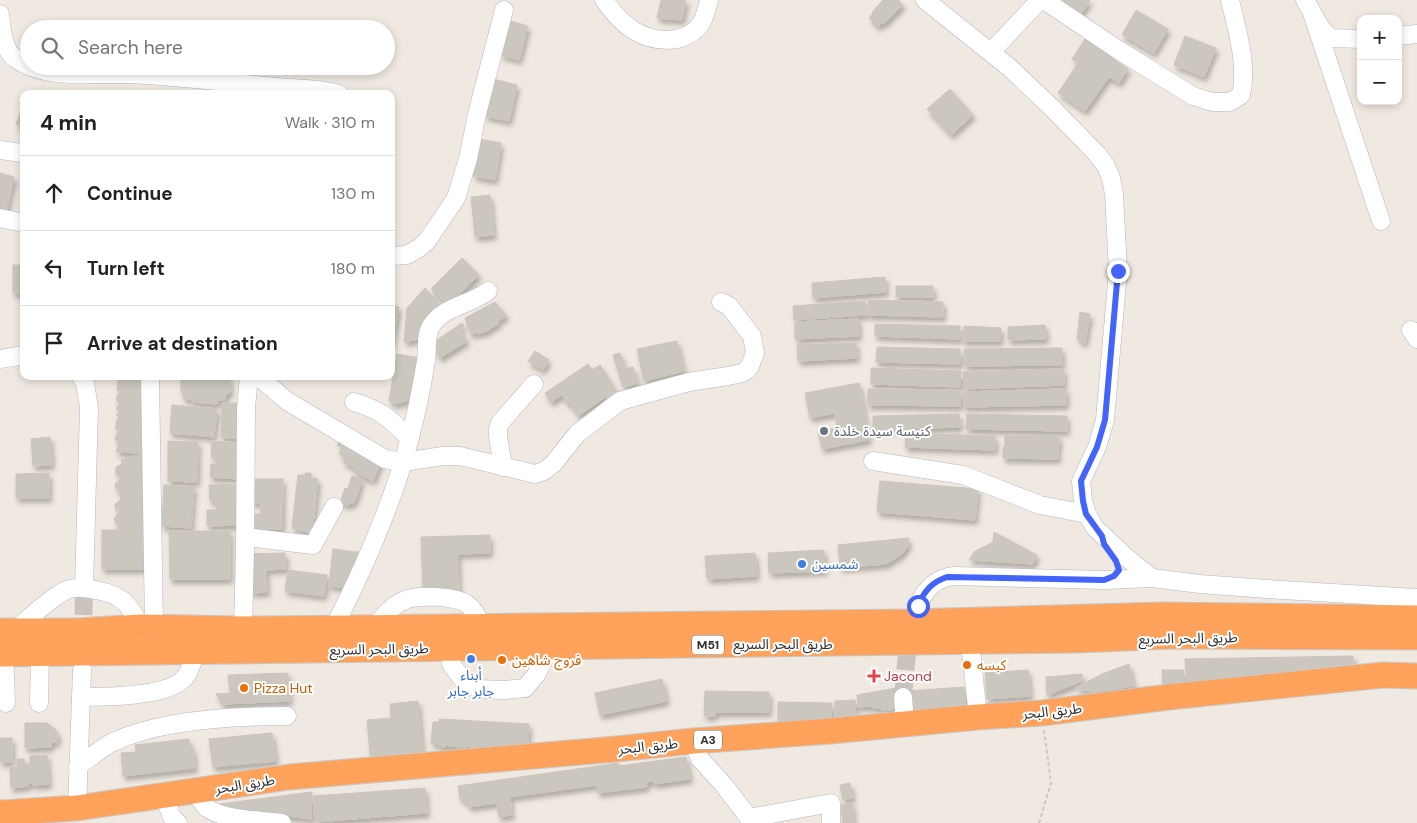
<!DOCTYPE html>
<html lang="en">
<head>
<meta charset="utf-8">
<style>
	:root { --surface:#fff; --page:#f6f6f6; --text:#222; --muted:#767676; --line:#e0e0e0 }
	body { margin:0; font-family:"DM Sans","Noto Sans Arabic",sans-serif; background:var(--page); color:var(--text) }
	.controls { position:absolute; right:15px; top:15px; display:grid; overflow:hidden; border-radius:10px; box-shadow:0 2px 8px #0003 }
	.controls button { width:45px; height:45px; display:grid; place-items:center; padding:0; border:0; border-bottom:1px solid var(--line); background:var(--surface); color:var(--text); font:25px sans-serif }
	.stop { position:absolute; width:15px; height:15px; margin:-11px; border:4px solid #4264fb; border-radius:50%; background:#fff }
	.stop.end { background:#4264fb; border-color:#fff; box-shadow:0 1px 5px #0008 }
	.list { margin:0; padding:0; list-style:none }
	h2 { display:flex; justify-content:space-between; align-items:center; height:65px; margin:0; padding:0 20px; font-size:21px }
	h2 small { font-size:16px; font-weight:400; color:var(--muted) }
	.list li { display:grid; grid-template-columns:32px 1fr auto; gap:15px; align-items:center; box-sizing:border-box; height:75px; padding:0 20px; border-top:1px solid var(--line) }
	.list b { display:block; font-size:19px; white-space:nowrap }
	.list em { font-size:16px; font-style:normal; color:var(--muted) }
	.icon { flex:none; width:28px; height:28px; fill:none; stroke:currentColor; stroke-width:2; stroke-linecap:round; stroke-linejoin:round }
	.map { position:relative; flex:none; width:1417px; height:823px; overflow:hidden }
	.search { position:absolute; background:var(--surface); box-shadow:0 2px 8px #0003; left:20px; top:20px; width:375px; height:55px; display:flex; align-items:center; gap:12px; box-sizing:border-box; padding:0 18px; border-radius:28px; color:var(--muted); font-size:19px }
	.panel { position:absolute; background:var(--surface); box-shadow:0 2px 8px #0003; left:20px; top:90px; width:375px; height:290px; border-radius:10px }
	.map>svg:first-child { display:block }
	.building { fill:#cbc7bf; stroke:#cbc5ba; filter:url(#shadow) }
	.lines { fill:none; stroke-linecap:round; stroke-linejoin:round }
	.minor-tunnel { stroke:#c8c4bd; stroke-width:18; stroke-dasharray:18 9; stroke-linecap:butt }
	.minor-casing { stroke:#b4b7c1; stroke-width:19 }
	.highway-casing { stroke:#c9c9c9; stroke-width:27 }
	.path { stroke:#c9c9c9; stroke-width:2; stroke-dasharray:4 2.5; stroke-linecap:butt }
	.minor { stroke:#fff; stroke-width:18 }
	.highway { stroke:#ffa35c; stroke-width:25 }
	.route { stroke:#4264fb; stroke-width:6 }
	.worship-dot { fill:#6b7280; stroke:#fff; stroke-width:2 }
	.shop-dot { fill:#3f7fe0; stroke:#fff; stroke-width:2 }
	.food-dot { fill:#e8710a; stroke:#fff; stroke-width:2 }
	.health-dot { fill:#e0444e; stroke:#fff; stroke-width:2 }
	.labels { text-anchor:middle; stroke-width:4; stroke-linejoin:round; paint-order:stroke }
	.shield { fill:#fff; stroke:#6d6d6d; stroke-width:1 }
	.shield-label { font-size:12px; font-weight:bold; fill:#2e2e2e }
	.worship-label { font-size:14px; fill:#5b616d; stroke:#fff; text-anchor:start }
	.shop-label { font-size:14px; fill:#366cbe; stroke:#fff; text-anchor:start }
	.street-label { font-size:14px; fill:#2e2e2e; stroke:#fff }
	.food-label { font-size:14px; fill:#c56008; stroke:#fff; text-anchor:start }
	.health-label { font-size:14px; fill:#be3a42; stroke:#fff; text-anchor:start }
</style>
</head>
<body>
<div class="map">
<svg width="1417" height="823" viewBox="0 0 1417 823">
	<defs>
		<filter id="shadow"><feDropShadow dx="2.5" dy="4.5" stdDeviation="2.5" flood-color="#0004"/></filter>
	</defs>
	<rect width="100%" height="100%" fill="#efe9e1"/>
	<g class="building">
		<path d="M661,0H686L682,20L657,18Z"/>
		<path d="M883,0H898L903,5L884,24L882,22L878,27L869,18L873,13L872,12Z"/>
		<path d="M1060,0H1090L1081,14Z"/>
		<path d="M1136,10L1168,29L1154,53L1122,35Z"/>
		<path d="M510,21L528,26L519,60L501,55Z"/>
		<path d="M1185,36L1216,48L1204,77L1174,65Z"/>
		<path d="M1085,39L1128,69L1119,83L1109,77L1085,111L1058,93L1078,63L1072,59Z"/>
		<path d="M493,79L517,85L509,121L485,116Z"/>
		<path d="M950,89L973,115L951,135L927,109Z"/>
		<path d="M24,104V127L16,124Z"/>
		<path d="M479,139L501,143L495,180L473,176Z"/>
		<path d="M0,173L14,177L6,214L0,212Z"/>
		<path d="M490,195L494,235L475,237L471,197Z"/>
		<path d="M462,258L479,275L448,306L431,289Z"/>
		<rect x="13" y="265" width="11" height="28"/>
		<path d="M885,277L886,292L813,298L812,283Z"/>
		<rect x="896" y="286" width="37" height="11"/>
		<path d="M425,288L440,305L419,339L404,342L407,308Z"/>
		<path d="M868,300L943,302V317L868,315Z"/>
		<path d="M865,301L866,315L794,320L793,306Z"/>
		<path d="M495,302L507,316L498,321L499,323L487,331L477,334L476,332L471,335L465,318Z"/>
		<path d="M391,305L399,307L391,348Z"/>
		<path d="M1080,312L1090,314L1085,343L1077,339Z"/>
		<path d="M858,319L859,336L795,339V322Z"/>
		<path d="M462,323L464,326L460,329L467,341L440,358L431,344Z"/>
		<path d="M875,324L960,326V339L875,336Z"/>
		<path d="M1045,325L1046,339L1008,340V327Z"/>
		<path d="M964,326L1001,328L1000,341H963Z"/>
		<path d="M677,341L684,371L644,381L637,349Z"/>
		<path d="M856,343L857,358L798,361L797,345Z"/>
		<path d="M877,347L960,349V364L876,362Z"/>
		<path d="M1062,348V365L965,366L964,349Z"/>
		<path d="M535,351L549,360L543,370L528,361Z"/>
		<path d="M620,353L625,369L633,367L638,383L623,387L613,355Z"/>
		<path d="M397,354L421,358L415,398L396,404L389,401Z"/>
		<path d="M588,364L592,370L600,365L617,392L606,399L605,397L578,416L569,402L567,403L562,395L551,402L545,393Z"/>
		<path d="M871,368L961,371L960,387L871,384Z"/>
		<path d="M1064,369V385L964,389L963,372Z"/>
		<path d="M119,376H148L142,453L116,452L119,443L116,441L115,437L120,429L116,430V422L119,418L117,415L119,411L116,409L120,403L116,400L118,394L121,393L120,391L117,390L118,380L121,379Z"/>
		<path d="M184,376H229L231,392L227,393L225,400H219L217,404L192,402V399H183L184,393L181,392V378Z"/>
		<path d="M859,383L869,440L822,449L818,431L837,428L835,413L810,418L805,393Z"/>
		<path d="M868,389L960,390V406L868,405Z"/>
		<path d="M1066,389V405L964,407L963,392Z"/>
		<path d="M222,403H241L239,439L221,437Z"/>
		<path d="M172,405L217,409L214,437L170,433Z"/>
		<path d="M959,414L960,427L873,430V416Z"/>
		<path d="M967,414L1067,416V431L966,429Z"/>
		<path d="M906,433L995,436V450L905,447Z"/>
		<path d="M1005,436H1059V447L1005,446Z"/>
		<path d="M50,437L52,465L33,466L31,439Z"/>
		<path d="M340,440L382,459L373,481L360,475L353,471L355,468L343,462L345,457L339,454L342,448L337,445Z"/>
		<path d="M168,441L198,442L197,482L168,481Z"/>
		<path d="M212,441L241,443L239,479L210,477L211,464H216V458L211,457Z"/>
		<path d="M1003,447H1058V459L1003,458Z"/>
		<path d="M144,454L142,528L118,529L119,525L116,523L114,519L120,510H116L115,506V504L121,500L119,490L116,489L115,484L121,479L119,475L116,474V467L122,464L121,460Z"/>
		<path d="M49,473V498H16V474Z"/>
		<path d="M305,473H311V478L318,479L312,533L292,528L298,475H305Z"/>
		<path d="M352,476L362,480L356,499H355L353,504L350,503L349,505L340,503L345,488L348,489Z"/>
		<path d="M252,479H283L282,529L253,530L251,514H261L260,503H252Z"/>
		<path d="M880,481L978,489L975,520L877,512Z"/>
		<path d="M239,484L240,525L207,526V510H217L216,501H210L209,485Z"/>
		<path d="M164,485L194,487L191,528L162,526Z"/>
		<rect x="102" y="530" width="49" height="39"/>
		<path d="M169,531H230V579H170Z"/>
		<path d="M994,532L1037,555L1033,564L969,560L974,552L993,542Z"/>
		<path d="M490,535V553L458,554L459,592H423L421,537Z"/>
		<path d="M909,538L908,546L902,554L886,564L840,568L838,545Z"/>
		<path d="M333,549L364,553L362,567L354,566L351,588L329,586Z"/>
		<path d="M824,550L825,571L769,573L768,553Z"/>
		<path d="M285,553L286,569L266,570L267,592L251,593L249,554Z"/>
		<path d="M755,553L757,576L707,579L705,556Z"/>
		<path d="M288,570L327,575L324,596L285,591Z"/>
		<path d="M1353,656V669L1187,684L1185,659Z"/>
		<path d="M1129,664L1134,686L1093,692L1075,688L1102,674Z"/>
		<path d="M1028,670L1030,696L987,699L985,673Z"/>
		<path d="M1162,670H1184V683L1163,685Z"/>
		<path d="M288,673L290,701L222,704L216,694L230,693L228,675Z"/>
		<path d="M1082,674V681L1047,695L1046,677Z"/>
		<path d="M662,679L667,701L600,715L595,693Z"/>
		<path d="M964,687L966,710L940,708L910,710L908,691Z"/>
		<path d="M896,688L899,706L891,710H882V708H873V706L858,707L857,695Z"/>
		<path d="M705,691L769,692V712H715V716H704Z"/>
		<path d="M855,700L856,722L835,723V701Z"/>
		<path d="M418,701L423,760L371,765L367,720L391,718L390,704Z"/>
		<path d="M778,702L832,703L831,723L778,722Z"/>
		<path d="M439,719L529,724L528,746L487,747V749L481,748V747L472,748V746H465V748L445,745V747L438,746L439,744L431,743L433,722H439Z"/>
		<path d="M25,723H47L56,730L58,735L57,743L52,741L51,747L25,748Z"/>
		<path d="M272,733L276,761L213,767L209,739Z"/>
		<rect x="0" y="738" width="12" height="24"/>
		<path d="M189,739L190,748L193,747L195,768L123,776L121,753L136,752L135,745Z"/>
		<path d="M47,755L49,784L33,785V783H28V786L11,788L10,768L17,767V759H24L25,765L30,764V756Z"/>
		<path d="M686,757L690,779L654,784V781L646,782L647,787L598,793L597,785L510,797L512,815L499,817L497,803L469,807L468,802H464L463,798L460,799L458,786L619,763V766Z"/>
		<path d="M850,783L853,798L843,800L840,785Z"/>
		<path d="M425,788L427,813L315,822L313,796Z"/>
		<path d="M312,792L311,819L219,807L220,804Z"/>
		<path d="M852,803L854,823H843L841,805Z"/>
	</g>
	<g class="lines">
		<g class="minor-tunnel">
			<path d="M83,642L84,588"/>
			<path d="M903,697L907,652L912,633"/>
		</g>
		<g class="minor-casing">
			<g id="minor">
				<path d="M604,0C622,26 644,44 677,39C685,37 695,32 700,25C705,18 707,8 709,0"/>
				<path d="M925,0L1010,68L1052,108L1097,154L1106,166L1111,178L1114,194L1118,271L1105,420L1097,447L1081,481L1083,501L1087,514L1095,528L1127,558L1152,578"/>
				<path d="M1044,0L1120,51L1193,96L1212,102H1230L1241,95C1248,64 1237,31 1230,0"/>
				<path d="M1305,0L1322,30L1331,38L1361,39"/>
				<path d="M1312,13L1381,221"/>
				<path d="M0,14C2,29 2,49 16,59C45,80 93,73 127,74C176,76 225,82 275,87C295,89 319,88 339,94"/>
				<path d="M1398,36L1417,34"/>
				<path d="M991,52L1040,0"/>
				<path d="M0,150L22,153"/>
				<path d="M0,218L24,223"/>
				<path d="M391,256L407,255L419,248L427,241L456,198L468,159L477,114L504,10"/>
				<path d="M1411,330L1417,339"/>
				<path d="M0,359L24,355"/>
				<path d="M81,376L85,383L89,408L84,588"/>
				<path d="M150,376L154,627"/>
				<path d="M258,376L287,401L385,459L403,462L443,456H460L535,474L544,471L553,464L577,434L620,401L689,382L728,376L742,373L747,370L750,366L755,353L752,336L729,306L721,302"/>
				<path d="M354,402C383,411 389,418 410,439"/>
				<path d="M873,461L963,475L1040,505L1087,514"/>
				<path d="M503,467L498,436V429L500,423L534,384"/>
				<path d="M245,537L313,545L334,507"/>
				<path d="M918,606C925,589 935,578 954,576L1104,580L1152,578L1200,584L1267,589L1417,598"/>
				<path d="M334,627C364,568 392,506 409,441C416,415 422,387 426,360C428,349 425,336 431,326C444,306 470,305 488,291"/>
				<path d="M375,627C383,617 391,606 403,601C416,594 455,596 467,604C474,609 478,618 482,626"/>
				<path d="M243,629L245,550L246,408L249,376"/>
				<path d="M14,631C27,620 53,595 69,589C78,587 87,588 96,590C123,595 129,604 141,627"/>
				<path d="M970,641L978,717"/>
				<path d="M449,648L451,664L464,681L472,686L479,689L504,690L525,688L536,675L550,648"/>
				<path d="M4,654L6,703"/>
				<path d="M81,697C104,697 172,697 186,676C191,669 193,658 197,651"/>
				<path d="M903,697L905,723"/>
				<path d="M39,703L40,654"/>
				<path d="M693,741L700,759L723,784L749,818"/>
				<path d="M78,766C90,758 101,748 113,742C160,720 236,716 287,716"/>
				<path d="M196,791C199,797 201,803 207,808C224,820 261,820 282,823"/>
				<path d="M163,795L172,817L178,823"/>
				<path d="M77,808L82,670"/>
				<path d="M750,823L749,818L831,803V823"/>
			</g>
		</g>
		<g class="highway-casing">
			<g id="highway">
				<path d="M0,631H76L141,627L243,629L906,622L1161,615L1417,618"/>
				<path d="M0,654L1078,640L1173,636L1417,637"/>
				<path d="M0,813L77,808L289,777L616,749L693,741L831,731L978,717L1042,713L1169,697L1383,675L1417,676"/>
			</g>
		</g>
		<path class="path" d="M1039,823L1051,783L1044,730"/>
		<use href="#minor" class="minor"/>
		<use href="#highway" class="highway"/>
	</g>
	<g class="lines">
		<path class="route" d="M918,606C924,591 932,582 947,577L1104,580L1114,576L1119,570L1116,561L1104,544L1102,536L1086,514L1083,501L1081,481L1097,447L1105,420L1118,271"/>
	</g>
	<circle class="worship-dot" cx="824" cy="431" r="5"/>
	<g class="shop-dot">
		<circle cx="802" cy="564" r="5"/>
		<circle cx="471" cy="659" r="5"/>
	</g>
	<g class="food-dot">
		<circle cx="502" cy="660" r="5"/>
		<circle cx="967" cy="665" r="5"/>
		<circle cx="244" cy="688" r="5"/>
	</g>
	<path class="health-dot" d="M871.5 668.5h5v5h5v5h-5v5h-5v-5h-5v-5h5z"/>
	<g class="labels">
		<g class="shield">
			<rect x="692" y="635.5" width="32" height="19" rx="4"/>
			<rect x="694" y="730.5" width="28" height="19" rx="4"/>
		</g>
		<g class="shield-label">
			<text x="708" y="649">M51</text>
			<text x="708" y="744">A3</text>
		</g>
		<g class="worship-label">
			<text x="834" y="436">كنيسة سيدة خلدة</text>
		</g>
		<g class="shop-label">
			<text x="812" y="569">شمسين</text>
			<text x="471" y="680" text-anchor="middle">أبناء<tspan x="471" dy="16">جابر جابر</tspan></text>
		</g>
		<g class="street-label">
			<text transform="translate(1188 638) rotate(-1)" y="5">طريق البحر السريع</text>
			<text x="783" y="649">طريق البحر السريع</text>
			<text transform="translate(379 649) rotate(-1)" y="5">طريق البحر السريع</text>
			<text transform="translate(1052 711) rotate(-6)" y="5">طريق البحر</text>
			<text transform="translate(648 746) rotate(-6)" y="5">طريق البحر</text>
			<text transform="translate(245 784) rotate(-9)" y="5">طريق البحر</text>
		</g>
		<g class="food-label">
			<text x="512" y="665">فروج شاهين</text>
			<text x="977" y="670">كبسه</text>
			<text x="254" y="693">Pizza Hut</text>
		</g>
		<g class="health-label">
			<text x="884" y="681">Jacond</text>
		</g>
	</g>
</svg>
<div class="controls">
<button>+</button>
<button>−</button>
</div>
<div class="stop" style="left:918px;top:606px"></div>
<div class="stop end" style="left:1118px;top:271px"></div>
<div class="search"><svg class="icon" aria-label="search" viewBox="0 0 24 24"><circle cx="10" cy="10" r="6"/><path d="M15 15l6 6"/></svg>Search here</div>
<section class="panel">
<h2>4 min<small>Walk · 310 m</small></h2>
<ul class="list">
<li><svg class="icon" aria-label="ahead" viewBox="0 0 24 24"><path d="M12 20V5M6 11l6-6 6 6"/></svg><div><b>Continue</b></div><em>130 m</em></li>
<li><svg class="icon" aria-label="left" viewBox="0 0 24 24"><path d="M17 20v-9H6M10 6l-5 5 5 5"/></svg><div><b>Turn left</b></div><em>180 m</em></li>
<li><svg class="icon" aria-label="arrive" viewBox="0 0 24 24"><path d="M6 21V4h12l-3 4 3 4H6"/></svg><div><b>Arrive at destination</b></div></li>
</ul>
</section>
</div>
</body>
</html>
